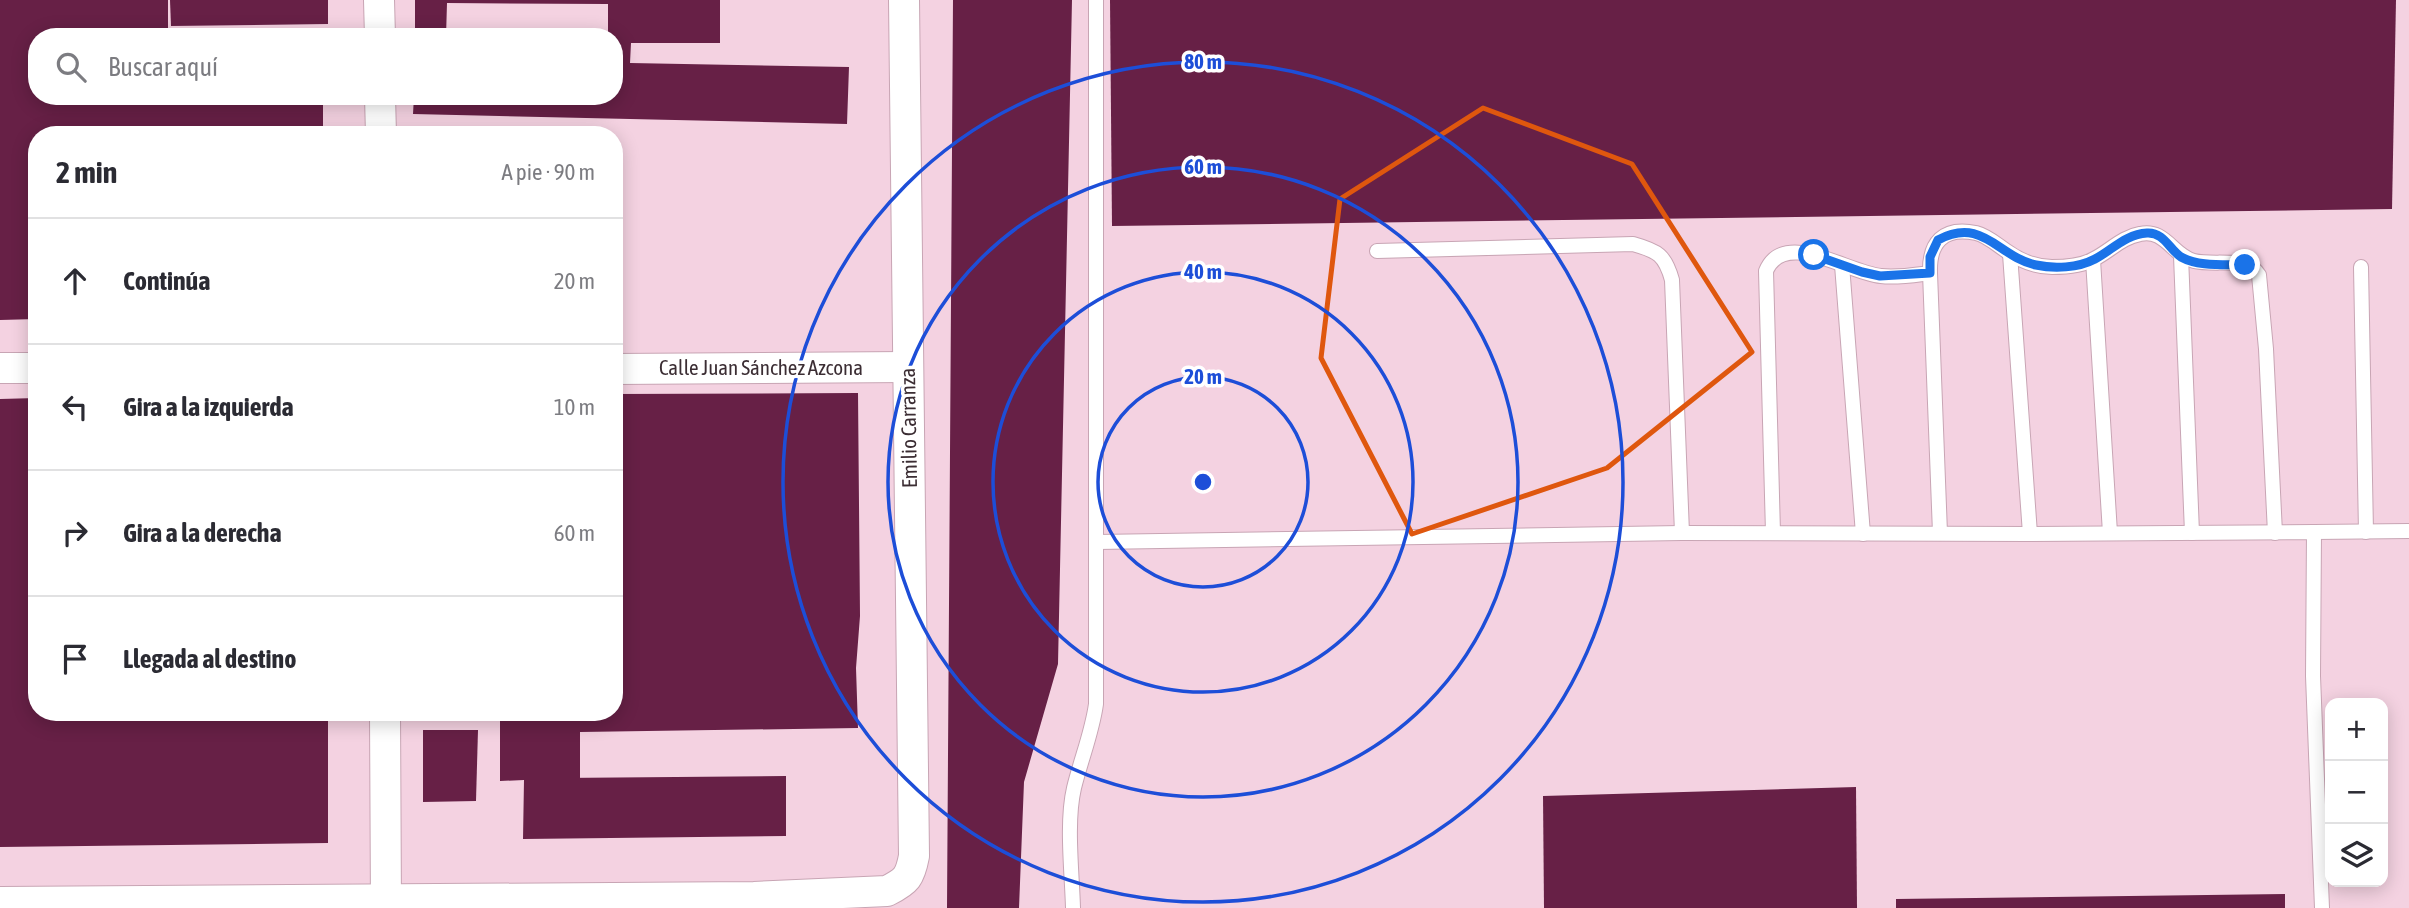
<!DOCTYPE html>
<html lang="es">
<head>
<meta charset="utf-8">
<style>
	:root { --surface:#fff; --page:#f2f2f3; --text:#2b2b33; --muted:#7c7c81; --line:#e1e1e2 }
	body { margin:0; font-family:"Asap Condensed",sans-serif; background:var(--page); color:var(--text) }
	.controls { position:absolute; right:21px; bottom:21px; display:grid; overflow:hidden; border-radius:14px; box-shadow:0 4px 18px #0003 }
	.controls button { width:63px; height:63px; display:grid; place-items:center; padding:0; border:0; border-bottom:2px solid var(--line); background:var(--surface); color:var(--text); font:35px sans-serif }
	.stop { position:absolute; width:21px; height:21px; margin:-16px; border:5px solid #1a73e8; border-radius:50%; background:#fff }
	.stop.end { background:#1a73e8; border-color:#fff; box-shadow:0 2px 7px #0008 }
	.list { margin:0; padding:0; list-style:none }
	h2 { display:flex; justify-content:space-between; align-items:center; height:91px; margin:0; padding:0 28px; font-size:30px }
	h2 small { font-size:23px; font-weight:400; color:var(--muted) }
	.list li { display:grid; grid-template-columns:46px 1fr auto; gap:21px; align-items:center; box-sizing:border-box; height:126px; padding:0 28px; border-top:2px solid var(--line) }
	.list b { display:block; font-size:26px; white-space:nowrap }
	.list em { font-size:23px; font-style:normal; color:var(--muted) }
	.icon { flex:none; width:38px; height:38px; fill:none; stroke:currentColor; stroke-width:2; stroke-linecap:round; stroke-linejoin:round }
	.map { position:relative; flex:none; width:2409px; height:908px; overflow:hidden }
	.search { position:absolute; background:var(--surface); box-shadow:0 4px 18px #0003; left:28px; top:28px; width:595px; height:77px; display:flex; align-items:center; gap:18px; box-sizing:border-box; padding:0 24px; border-radius:28px; color:var(--muted); font-size:26px }
	.panel { position:absolute; background:var(--surface); box-shadow:0 4px 18px #0003; left:28px; top:126px; width:595px; height:595px; border-radius:28px }
	.map>svg:first-child { display:block }
	.built { fill:#f4d2e1; fill-rule:evenodd }
	.building { fill:#672046; fill-rule:evenodd }
	.lines { fill:none; stroke-linecap:round; stroke-linejoin:round }
	.lane-casing { stroke:#c8a5b4; stroke-width:16 }
	.street-casing { stroke:#c8a5b4; stroke-width:32 }
	.lane { stroke:#fff; stroke-width:14 }
	.street { stroke:#fff; stroke-width:30 }
	.route { stroke:#1a73e8; stroke-width:9 }
	.marked { fill:none; stroke:#df570e; stroke-width:5; stroke-linejoin:round }
	.ring { fill:none; stroke:#1d4ed8; stroke-width:3.5 }
	.labels { text-anchor:middle; stroke-width:7; stroke-linejoin:round; paint-order:stroke }
	.street-label { font-size:21px; fill:#3b2d33; stroke:#fff }
	.centre { fill:#1d4ed8; stroke:#fff; stroke-width:3.5 }
	.ring-label { font-size:21px; text-anchor:middle; font-weight:bold; fill:#1d4ed8; stroke:#fff; stroke-width:7; stroke-linejoin:round; paint-order:stroke }
</style>
</head>
<body>
<div class="map">
<svg width="2409" height="908" viewBox="0 0 2409 908">
	<rect width="100%" height="100%" fill="#ffe2ee"/>
	<path class="built" d="M0,0H2409V908H0ZM37,37H614V96H37ZM37,135H614V712H37ZM2330,703H2383V882H2330Z"/>
	<g class="building">
		<path d="M0,0H168V37H37V96H323V135H37V319L0,320ZM33,135V244H32V179Z"/>
		<path d="M170,0H328V24L171,26Z"/>
		<path d="M415,0H720V43H631L630,63L849,67L847,124L413,114L414,96H614V37H608V4L447,3L446,37H415Z"/>
		<path d="M953,0H1072L1058,664L1024,782L1019,908H947Z"/>
		<path d="M1110,0H2396L2392,209L1112,226Z"/>
		<path d="M858,393L860,616L856,668L858,728L580,732V778H559L786,776V836L523,839L524,780L500,781V712H614V394Z"/>
		<path d="M37,398V712H328V843L0,847V399Z"/>
		<path d="M423,730H478L476,801L423,802Z"/>
		<path d="M1856,787L1857,908H1544L1543,796Z"/>
		<path d="M2285,894V908H1896V899Z"/>
	</g>
	<g class="lines">
		<g class="lane-casing">
			<g id="lane">
				<path d="M1377,251L1633,244C1658,251 1665,255 1672,280L1682,533"/>
				<path d="M2010,254L2030,534"/>
				<path d="M2181,256L2192,533"/>
				<path d="M2093,260L2110,533"/>
				<path d="M1842,265L1863,534"/>
				<path d="M2361,267L2366,532"/>
				<path d="M1930,273L1940,533"/>
				<path d="M2314,532L2409,531"/>
				<path d="M1773,533L1766,271C1784,228 1848,273 1881,276C1897,278 1914,275 1930,273C1929,243 1943,226 1976,233C1988,236 1997,245 2008,252C2021,261 2037,267 2052,267C2066,267 2082,266 2094,259C2110,251 2122,237 2140,234C2165,228 2173,256 2194,261C2214,266 2248,256 2259,275L2266,349L2275,533"/>
				<path d="M1097,542L1682,533L2030,534L2314,532L2313,676L2322,908"/>
				<path d="M1073,908C1072,872 1066,822 1074,788C1081,759 1092,733 1096,704V0"/>
			</g>
		</g>
		<g class="street-casing">
			<g id="street">
				<path d="M379,0L380,37"/>
				<path d="M380,96L381,135"/>
				<path d="M0,368H37"/>
				<path d="M614,369L908,367"/>
				<path d="M385,712L386,908"/>
				<path d="M0,902L754,897L887,891C907,881 910,877 914,856L904,0"/>
			</g>
		</g>
		<use href="#lane" class="lane"/>
		<use href="#street" class="street"/>
	</g>
	<g class="lines">
		<path class="route" d="M1814,255L1862,272L1880,276L1930,273V257L1938,240C1983,216 1998,257 2036,265C2054,269 2078,268 2095,259C2112,250 2126,234 2147,233C2164,232 2169,249 2181,257C2199,267 2226,264 2245,265"/>
	</g>
	<path class="marked" d="M1483,108L1632,164L1752,352L1607,468L1412,534L1321,358L1340,199Z"/>
	<g class="ring">
		<circle cx="1203" cy="482" r="105"/>
		<circle cx="1203" cy="482" r="210"/>
		<circle cx="1203" cy="482" r="315"/>
		<circle cx="1203" cy="482" r="420"/>
	</g>
	<g class="labels">
		<g class="street-label">
			<text x="761" y="375">Calle Juan Sánchez Azcona</text>
			<text transform="translate(909 428) rotate(-91)" y="7">Emilio Carranza</text>
		</g>
	</g>
	<circle cx="1203" cy="482" r="10" class="centre"/>
	<g class="ring-label">
		<text x="1203" y="69">80 m</text>
		<text x="1203" y="174">60 m</text>
		<text x="1203" y="279">40 m</text>
		<text x="1203" y="384">20 m</text>
	</g>
</svg>
<div class="controls">
<button>+</button>
<button>−</button>
<button><svg class="icon" aria-label="layers" viewBox="0 0 24 24"><path d="M12 4l9 5-9 5-9-5zM3 14l9 5 9-5"/></svg></button>
</div>
<div class="stop" style="left:1814px;top:255px"></div>
<div class="stop end" style="left:2245px;top:265px"></div>
<div class="search"><svg class="icon" aria-label="search" viewBox="0 0 24 24"><circle cx="10" cy="10" r="6"/><path d="M15 15l6 6"/></svg>Buscar aquí</div>
<section class="panel">
<h2>2 min<small>A pie · 90 m</small></h2>
<ul class="list">
<li><svg class="icon" aria-label="ahead" viewBox="0 0 24 24"><path d="M12 20V5M6 11l6-6 6 6"/></svg><div><b>Continúa</b></div><em>20 m</em></li>
<li><svg class="icon" aria-label="left" viewBox="0 0 24 24"><path d="M17 20v-9H6M10 6l-5 5 5 5"/></svg><div><b>Gira a la izquierda</b></div><em>10 m</em></li>
<li><svg class="icon" aria-label="right" viewBox="0 0 24 24"><path d="M7 20v-9h11M14 6l5 5-5 5"/></svg><div><b>Gira a la derecha</b></div><em>60 m</em></li>
<li><svg class="icon" aria-label="arrive" viewBox="0 0 24 24"><path d="M6 21V4h12l-3 4 3 4H6"/></svg><div><b>Llegada al destino</b></div></li>
</ul>
</section>
</div>
</body>
</html>
